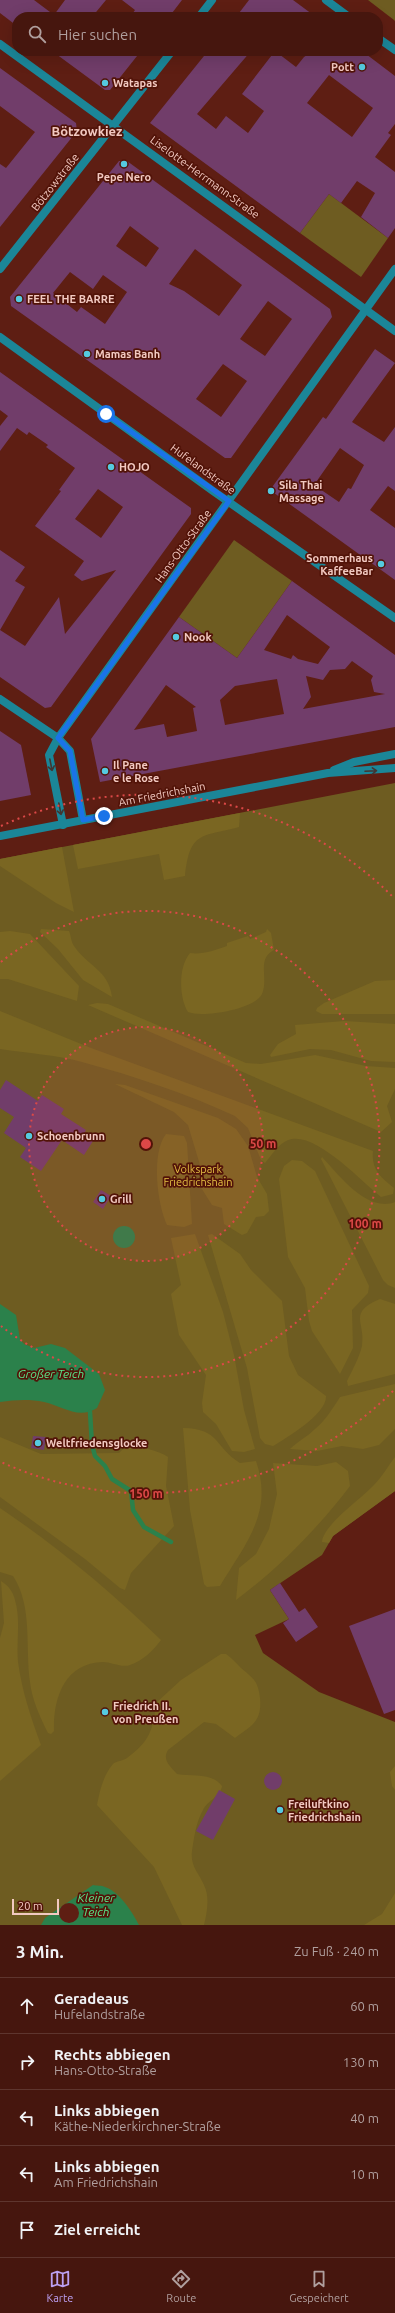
<!DOCTYPE html>
<html lang="de">
<head>
<meta charset="utf-8">
<style>
	:root { --surface:#46160e; --page:#50231c; --text:#f1f3f6; --muted:#b09f9e; --line:#5e352e; --accent:#bca0f2 }
	body { margin:0; font-family:Ubuntu,sans-serif; background:var(--page); color:var(--text) }
	.scale { position:absolute; left:12px; bottom:10px; width:47px; box-sizing:border-box; padding-left:4px; border:2px solid #f2c9c1; border-top:0; font-size:11px; line-height:14px; white-space:nowrap; color:#f2c9c1; -webkit-text-stroke:3px #521308; paint-order:stroke }
	.stop { position:absolute; width:12px; height:12px; margin:-9px; border:3px solid #1a73e8; border-radius:50%; background:#fff }
	.stop.end { background:#1a73e8; border-color:#fff; box-shadow:0 1px 4px #0008 }
	.list { margin:0; padding:0; list-style:none }
	h2 { display:flex; justify-content:space-between; align-items:center; height:52px; margin:0; padding:0 16px; font-size:17px }
	h2 small { font-size:13px; font-weight:400; color:var(--muted) }
	.list li { display:grid; grid-template-columns:26px 1fr auto; gap:12px; align-items:center; box-sizing:border-box; height:56px; padding:0 16px; border-top:1px solid var(--line) }
	.list b { display:block; font-size:15px; white-space:nowrap }
	.list p { margin:0; font-size:13px; white-space:nowrap; color:var(--muted) }
	.list em { font-size:13px; font-style:normal; color:var(--muted) }
	.icon { flex:none; width:22px; height:22px; fill:none; stroke:currentColor; stroke-width:2; stroke-linecap:round; stroke-linejoin:round }
	.map { position:relative; flex:none; width:395px; height:1925px; overflow:hidden }
	.search { position:absolute; background:var(--surface); box-shadow:0 4px 16px #0002; left:12px; right:12px; top:12px; height:44px; display:flex; align-items:center; gap:10px; box-sizing:border-box; padding:0 14px; border-radius:16px; color:var(--muted); font-size:15px }
	.sheet { height:332px; background:var(--surface) }
	nav { display:flex; justify-content:space-around; align-items:center; box-sizing:border-box; height:56px; border-top:1px solid var(--line); background:var(--surface); font-size:11px; color:var(--muted) }
	nav a { display:grid; justify-items:center; gap:2px }
	nav .on { color:var(--accent) }
	.map>svg:first-child { display:block }
	.green { fill:#6e5c21 }
	.forest { fill:#7a6622 }
	.water { fill:#2b814b }
	.pier { fill:#5e1e13 }
	.lines { fill:none; stroke-linecap:round; stroke-linejoin:round }
	.stream { stroke:#2b814b; stroke-width:4.5 }
	.building { fill:#713d6a; fill-rule:evenodd }
	.minor { stroke:#1b8698; stroke-width:8 }
	.tertiary { stroke:#1b8698; stroke-width:8 }
	.oneway { stroke:#423633 }
	.route { stroke:#1a73e8; stroke-width:5 }
	.ring { fill:none; stroke:#dc4847; stroke-width:2; stroke-dasharray:2 4 }
	.poi-dot { fill:#55cae0; stroke:#521308; stroke-width:1.5 }
	.labels { text-anchor:middle; stroke-width:3.5; stroke-linejoin:round; paint-order:stroke }
	.poi-label { font-size:11px; font-weight:bold; fill:#f2c9c1; stroke:#521308; text-anchor:start }
	.street-label { font-size:11px; fill:#f2c9c1; stroke:#521308 }
	.park-label { font-size:11px; fill:#e3bf44; stroke:#521308 }
	.water-label { font-size:12px; font-style:italic; fill:#59e88c; stroke:#521308 }
	.quarter-label { font-size:13px; font-weight:bold; fill:#f2c9c1; stroke:#521308 }
	.centre { fill:#dc4847; stroke:#521308; stroke-width:2 }
	.ring-label { font-size:12px; text-anchor:middle; font-weight:bold; fill:#dc4847; stroke:#521308; stroke-width:3.5; stroke-linejoin:round; paint-order:stroke }
</style>
</head>
<body>
<div class="map">
<svg width="395" height="1925" viewBox="0 0 395 1925">
	<rect width="100%" height="100%" fill="#5e1e13"/>
	<g class="green">
		<path d="M368,0H395V21L394,20Z"/>
		<path d="M329,194L388,238L361,277L300,233Z"/>
		<path d="M234,540L292,581L237,658L179,617Z"/>
		<path d="M395,783V1491L333,1536L322,1555L270,1590L289,1619L255,1635L263,1653L319,1692L395,1722V1925H0V859Z"/>
	</g>
	<g class="forest">
		<path d="M240,813L239,827C201,837 190,831 185,876L164,880L159,854L78,869L73,845Z"/>
		<path d="M62,847L74,912L56,903L0,866V859Z"/>
		<path d="M41,929L69,931C71,935 71,942 74,946C87,966 109,970 112,997L83,980L58,949L40,932Z"/>
		<path d="M267,929L271,933L274,950C256,959 269,978 262,994C255,1009 203,1018 188,1012C179,998 178,967 190,953C202,955 216,950 227,946V943L248,936L250,939L266,932Z"/>
		<path d="M10,931L30,934L79,986L77,1001L8,979H0V932Z"/>
		<path d="M395,980V1014H322L316,1011L317,1008L324,1003L375,981Z"/>
		<path d="M97,1003L108,1004L246,1063L261,1064L315,1055L366,1066L395,1068V1089L387,1106L392,1122L381,1132L88,1005Z"/>
		<path d="M0,1011L91,1048L373,1151C371,1169 380,1177 394,1188L393,1194L381,1197C361,1181 319,1135 292,1139C280,1141 272,1155 265,1163L261,1160L248,1128L235,1116C185,1093 134,1076 82,1062C56,1055 27,1053 0,1049Z"/>
		<path d="M344,1021L395,1024V1062L371,1061L331,1050L310,1049L271,1057L270,1055L278,1044L296,1034L295,1025Z"/>
		<path d="M115,1084L125,1085L218,1118L236,1129L248,1146L257,1177L267,1194L269,1211L264,1216L256,1217L247,1233L242,1235L224,1224L222,1208L212,1205L200,1186V1165L188,1125L174,1112Z"/>
		<path d="M166,1134L184,1136L187,1143L192,1224L184,1227L167,1225C157,1204 151,1153 166,1134Z"/>
		<path d="M322,1157C339,1175 367,1213 395,1202V1288L388,1285L383,1280L321,1159Z"/>
		<path d="M292,1160L302,1161L315,1171L369,1286L368,1293L352,1310L353,1348L340,1374L312,1331L309,1321L305,1288L288,1257L279,1179L284,1166Z"/>
		<path d="M195,1234L223,1312L234,1355L244,1410L255,1449L244,1452L232,1451L216,1424L203,1412L202,1403L206,1375L179,1335L171,1294L181,1285L171,1238Z"/>
		<path d="M212,1234L240,1254L251,1270L282,1301L289,1356L298,1375L326,1396C327,1414 286,1438 273,1446L265,1444L260,1438L247,1368L208,1235Z"/>
		<path d="M380,1299L395,1304V1374L348,1386L347,1381C353,1369 359,1358 362,1346C366,1322 347,1313 380,1299Z"/>
		<path d="M395,1384V1429L379,1445L363,1449L342,1446L317,1451L290,1449C298,1441 307,1437 315,1429C325,1421 333,1408 340,1397Z"/>
		<path d="M183,1428C221,1429 213,1446 240,1463L256,1461C274,1513 245,1544 220,1586L207,1587L204,1584L190,1510Z"/>
		<path d="M0,1437L41,1454L119,1453C122,1450 125,1447 130,1447C137,1445 163,1452 168,1457L166,1486L174,1526L131,1573L125,1590L120,1588L85,1559L0,1497Z"/>
		<path d="M395,1457V1491L333,1536L329,1543L322,1542C323,1525 362,1498 374,1485C382,1477 388,1466 395,1457Z"/>
		<path d="M336,1462L348,1471L350,1486C318,1528 278,1569 236,1600L239,1568L256,1554L269,1529L277,1494L273,1463L317,1466Z"/>
		<path d="M0,1508C58,1547 111,1592 161,1640C153,1651 142,1661 130,1665C122,1668 111,1662 103,1662C64,1663 53,1699 54,1731L51,1734L48,1733C40,1717 32,1700 30,1682C25,1648 33,1606 13,1576L0,1572Z"/>
		<path d="M1,1581C9,1586 13,1592 15,1600C21,1621 16,1641 18,1662C22,1691 31,1718 41,1745L0,1781V1638L4,1623Z"/>
		<path d="M221,1654H226C232,1658 236,1663 241,1668C254,1679 258,1681 260,1698C262,1721 253,1725 235,1738L216,1724L204,1722L168,1750C162,1760 170,1766 177,1774C193,1777 211,1772 222,1786C221,1796 207,1801 203,1810C196,1822 194,1838 192,1851C190,1866 199,1873 204,1885C210,1897 207,1913 204,1925H182L154,1867L97,1805C100,1790 103,1776 113,1764C116,1761 123,1761 127,1758C149,1742 154,1729 156,1703L181,1680Z"/>
		<path d="M395,1766V1790L392,1786L390,1772Z"/>
		<path d="M395,1893V1925H364L382,1914Z"/>
	</g>
	<g class="water">
		<circle cx="124" cy="1237" r="11"/>
		<path d="M0,1304L16,1315L20,1339L24,1344L34,1348L51,1344L65,1348L99,1374L105,1390L97,1408C78,1420 63,1406 44,1402C29,1399 15,1400 0,1402Z"/>
		<path d="M93,1885C96,1886 102,1885 105,1887C119,1891 133,1913 139,1925H41L45,1918Z"/>
	</g>
	<circle class="pier" cx="69" cy="1913" r="10"/>
	<g class="lines">
		<path class="stream" d="M90,1412L92,1445L95,1456L105,1466L112,1479L131,1491L133,1510L144,1527L171,1542"/>
	</g>
	<g class="building">
		<path d="M0,0H34L54,15L65,0H106L92,17H17V26L0,13Z"/>
		<path d="M122,0H182L169,17H130L135,10Z"/>
		<path d="M249,0H293L316,17H236Z"/>
		<path d="M52,51H90L97,56L102,51H141L110,90H105Z"/>
		<path d="M208,51H251L197,114L216,129L226,116L248,133L264,111L242,94L275,51L296,67L304,57L313,51H362L395,76V124L388,133L391,135L375,157L395,172V228L388,238L361,217L375,193L357,181L341,203L329,194L300,233L150,123ZM329,75L373,108L352,137L307,103Z"/>
		<path d="M0,68L76,123L77,131L0,227V164L6,168L35,132L0,106Z"/>
		<path d="M119,161H127L330,309L332,317L231,458H225L11,306L10,297ZM130,226L159,248L146,267L116,246ZM195,249L242,285L219,316L184,291L169,284ZM70,272L93,289L103,275L127,292L105,324L81,307L77,312L53,293ZM268,301L292,319L265,356L240,339ZM223,364L247,381L221,417L196,399Z"/>
		<path d="M375,349L395,363L352,422L384,442L395,427V491L388,486L370,510L395,528V580L270,490L323,417L326,419ZM340,448L364,465L351,489L348,488L339,502L314,485Z"/>
		<path d="M0,372L191,508V514L51,707L45,708L0,677V550L25,567L15,581L25,587L0,630L25,646L59,597L65,634L116,570L82,581L74,575L84,561L35,526L61,491L59,490L75,468L46,447L48,445L29,432L27,435L17,428L0,451V426L8,416L0,410ZM98,489L123,507L101,538L75,519Z"/>
		<path d="M292,581L395,655V727L100,782L91,739L179,617L237,658ZM287,615L330,647L318,664L298,659L293,655L291,659L264,650ZM352,661L373,676L371,680L374,692L385,694L303,709L311,697L306,676L323,680L330,670L345,669ZM277,679L284,714L225,725L220,700L235,686ZM166,685L196,707L193,708L197,731L167,737L164,724L134,730Z"/>
		<path d="M0,731L21,745L31,795L0,801Z"/>
		<path d="M6,1080L38,1101L42,1095L64,1109L61,1114L86,1130L84,1134L93,1141L84,1155L62,1140L41,1171L20,1157L26,1148L4,1133L14,1117L0,1108V1090Z"/>
		<path d="M101,1190L111,1196L103,1209L93,1202Z"/>
		<path d="M33,1436L46,1437L44,1450L31,1448Z"/>
		<path d="M280,1583L299,1612L305,1608L318,1627L296,1642L283,1623L289,1619L270,1590Z"/>
		<path d="M395,1609V1710L384,1714L349,1626Z"/>
		<circle cx="273" cy="1781" r="9"/>
		<path d="M219,1790L235,1799L213,1840L196,1831Z"/>
	</g>
	<g class="lines">
		<g class="minor">
			<path d="M326,0L349,17"/>
			<path d="M199,17L212,0"/>
			<path d="M378,38L395,50"/>
			<path d="M0,44L395,331"/>
			<path d="M0,269L172,51"/>
			<path d="M0,337L213,491L395,618"/>
			<path d="M0,699L58,738L70,751L83,820"/>
			<path d="M63,825L49,755L58,738L395,269"/>
		</g>
		<g class="tertiary">
			<path d="M334,770L354,762L395,754"/>
			<path d="M0,836L328,773L395,768"/>
		</g>
	</g>
	<defs><path id="oneway-shaft" d="M-6 0H5M1.5-3L5.5 0L1.5 3" fill="none" stroke-width="1.6" stroke-linecap="round" stroke-linejoin="round"/></defs>
	<g class="oneway">
		<use href="#oneway-shaft" transform="translate(51 765) rotate(79)"/>
		<use href="#oneway-shaft" transform="translate(371 771) rotate(-3)"/>
		<use href="#oneway-shaft" transform="translate(60 809) rotate(79)"/>
	</g>
	<g class="lines">
		<path class="route" d="M104,816L83,820L70,751L58,738L229,501L106,414"/>
	</g>
	<circle cx="146" cy="1144" r="117" fill="#dc4847" fill-opacity=".12"/>
	<g class="ring">
		<circle cx="146" cy="1144" r="117"/>
		<path d="M1 962A233 233 0 1 1 1 1326"/>
		<path d="M393 1391A350 350 0 0 1 1 1462M1 826A350 350 0 0 1 393 897"/>
	</g>
	<g class="poi-dot">
		<circle cx="362" cy="67" r="4"/>
		<circle cx="105" cy="83" r="4"/>
		<circle cx="124" cy="164" r="4"/>
		<circle cx="19" cy="299" r="4"/>
		<circle cx="87" cy="354" r="4"/>
		<circle cx="111" cy="467" r="4"/>
		<circle cx="271" cy="491" r="4"/>
		<circle cx="381" cy="564" r="4"/>
		<circle cx="176" cy="637" r="4"/>
		<circle cx="105" cy="771" r="4"/>
		<circle cx="29" cy="1136" r="4"/>
		<circle cx="102" cy="1199" r="4"/>
		<circle cx="38" cy="1443" r="4"/>
		<circle cx="105" cy="1712" r="4"/>
		<circle cx="280" cy="1810" r="4"/>
	</g>
	<g class="labels">
		<g class="poi-label">
			<text x="354" y="71" text-anchor="end">Pott</text>
			<text x="113" y="87">Watapas</text>
			<text x="124" y="181" text-anchor="middle">Pepe Nero</text>
			<text x="27" y="303">FEEL THE BARRE</text>
			<text x="95" y="358">Mamas Banh</text>
			<text x="119" y="471">HOJO</text>
			<text x="279" y="489">Sila Thai<tspan x="279" dy="13">Massage</tspan></text>
			<text x="373" y="562" text-anchor="end">Sommerhaus<tspan x="373" dy="13">KaffeeBar</tspan></text>
			<text x="184" y="641">Nook</text>
			<text x="113" y="769">Il Pane<tspan x="113" dy="13">e le Rose</tspan></text>
			<text x="37" y="1140">Schoenbrunn</text>
			<text x="110" y="1203">Grill</text>
			<text x="46" y="1447">Weltfriedensglocke</text>
			<text x="113" y="1710">Friedrich II.<tspan x="113" dy="13">von Preußen</tspan></text>
			<text x="288" y="1808">Freiluftkino<tspan x="288" dy="13">Friedrichshain</tspan></text>
		</g>
		<g class="street-label">
			<text transform="translate(205 177) rotate(36)" y="4">Liselotte-Herrmann-Straße</text>
			<text transform="translate(55 182) rotate(-52)" y="4">Bötzowstraße</text>
			<text transform="translate(203 469) rotate(36)" y="4">Hufelandstraße</text>
			<text transform="translate(183 546) rotate(-54)" y="4">Hans-Otto-Straße</text>
			<text transform="translate(162 794) rotate(-11)" y="4">Am Friedrichshain</text>
		</g>
		<g class="park-label">
			<text x="198" y="1173">Volkspark<tspan x="198" dy="13">Friedrichshain</tspan></text>
		</g>
		<g class="water-label">
			<text x="51" y="1378">Großer Teich</text>
			<text x="96" y="1902">Kleiner<tspan x="96" dy="14">Teich</tspan></text>
		</g>
		<g class="quarter-label">
			<text x="87" y="136">Bötzowkiez</text>
		</g>
	</g>
	<circle cx="146" cy="1144" r="6" class="centre"/>
	<g class="ring-label">
		<text x="263" y="1148">50 m</text>
		<text x="365" y="1228">100 m</text>
		<text x="146" y="1498">150 m</text>
	</g>
</svg>
<div class="scale">20 m</div>
<div class="stop" style="left:106px;top:414px"></div>
<div class="stop end" style="left:104px;top:816px"></div>
<div class="search"><svg class="icon" aria-label="search" viewBox="0 0 24 24"><circle cx="10" cy="10" r="6"/><path d="M15 15l6 6"/></svg>Hier suchen</div>
</div>
<section class="sheet">
<h2>3 Min.<small>Zu Fuß · 240 m</small></h2>
<ul class="list">
<li><svg class="icon" aria-label="ahead" viewBox="0 0 24 24"><path d="M12 20V5M6 11l6-6 6 6"/></svg><div><b>Geradeaus</b><p>Hufelandstraße</p></div><em>60 m</em></li>
<li><svg class="icon" aria-label="right" viewBox="0 0 24 24"><path d="M7 20v-9h11M14 6l5 5-5 5"/></svg><div><b>Rechts abbiegen</b><p>Hans-Otto-Straße</p></div><em>130 m</em></li>
<li><svg class="icon" aria-label="left" viewBox="0 0 24 24"><path d="M17 20v-9H6M10 6l-5 5 5 5"/></svg><div><b>Links abbiegen</b><p>Käthe-Niederkirchner-Straße</p></div><em>40 m</em></li>
<li><svg class="icon" aria-label="left" viewBox="0 0 24 24"><path d="M17 20v-9H6M10 6l-5 5 5 5"/></svg><div><b>Links abbiegen</b><p>Am Friedrichshain</p></div><em>10 m</em></li>
<li><svg class="icon" aria-label="arrive" viewBox="0 0 24 24"><path d="M6 21V4h12l-3 4 3 4H6"/></svg><div><b>Ziel erreicht</b></div></li>
</ul>
</section>
<nav>
<a class="on"><svg class="icon" aria-label="map" viewBox="0 0 24 24"><path d="M3 6l6-2 6 2 6-2v14l-6 2-6-2-6 2zM9 4v14M15 6v14"/></svg>Karte</a>
<a><svg class="icon" aria-label="directions" viewBox="0 0 24 24"><path d="M12 3l9 9-9 9-9-9zM9 14v-3h6M13 9l2 2-2 2"/></svg>Route</a>
<a><svg class="icon" aria-label="saved" viewBox="0 0 24 24"><path d="M7 4h10v16l-5-4-5 4z"/></svg>Gespeichert</a>
</nav>
</body>
</html>
